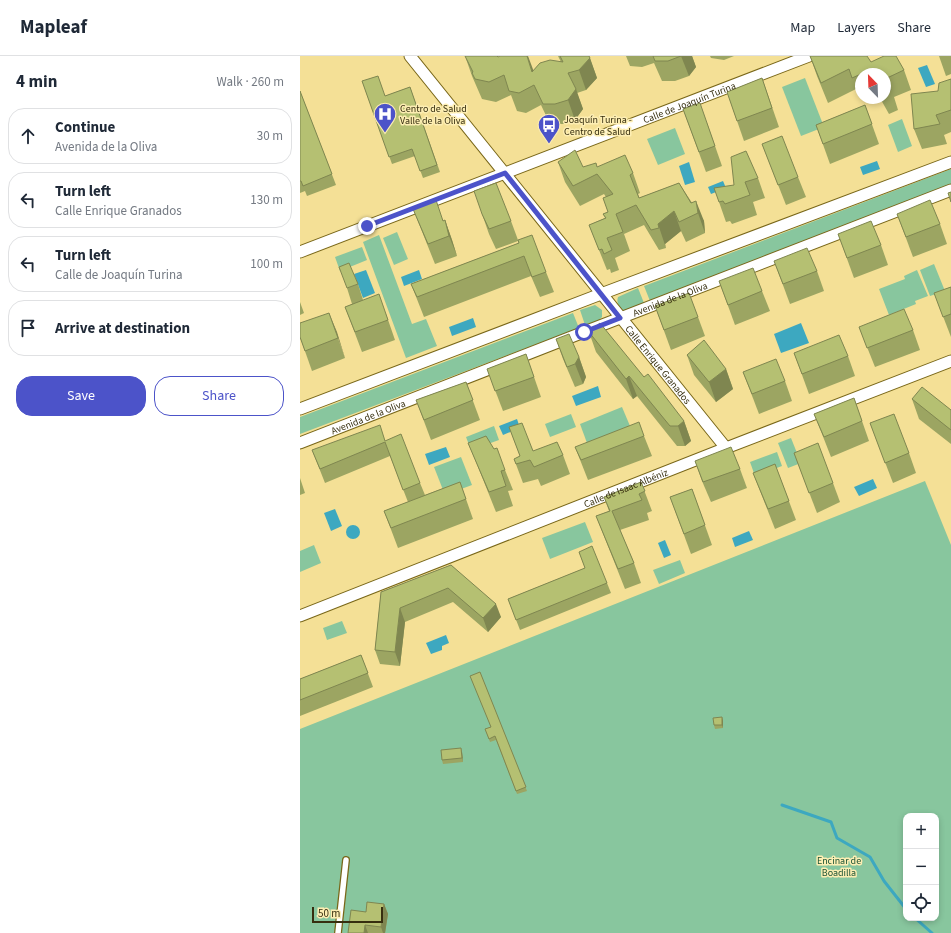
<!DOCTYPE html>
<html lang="en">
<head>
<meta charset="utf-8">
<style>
	:root { --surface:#fff; --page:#f6f6f7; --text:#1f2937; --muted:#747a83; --line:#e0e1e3; --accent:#4c53c9 }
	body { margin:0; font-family:"Source Sans 3",sans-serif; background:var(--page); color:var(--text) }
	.controls { position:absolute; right:12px; bottom:12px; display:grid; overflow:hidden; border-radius:8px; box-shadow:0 2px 6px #0003 }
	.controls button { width:36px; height:36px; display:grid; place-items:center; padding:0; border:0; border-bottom:1px solid var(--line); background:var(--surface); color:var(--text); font:20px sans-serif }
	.compass { position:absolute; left:555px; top:12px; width:36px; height:36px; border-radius:50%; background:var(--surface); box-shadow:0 2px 6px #0003; rotate:337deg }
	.scale { position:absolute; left:12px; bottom:10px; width:71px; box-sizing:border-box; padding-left:4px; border:2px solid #362e0f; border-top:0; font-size:11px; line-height:14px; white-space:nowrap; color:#362e0f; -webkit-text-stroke:3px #fdeeb3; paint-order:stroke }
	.stop { position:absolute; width:12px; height:12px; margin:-9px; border:3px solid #4c53c9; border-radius:50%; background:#fff }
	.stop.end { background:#4c53c9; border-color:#fff; box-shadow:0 1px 4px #0008 }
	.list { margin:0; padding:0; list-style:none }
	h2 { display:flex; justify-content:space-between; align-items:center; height:52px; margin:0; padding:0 16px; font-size:17px }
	h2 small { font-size:13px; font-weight:400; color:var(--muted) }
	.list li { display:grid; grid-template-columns:26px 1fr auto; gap:12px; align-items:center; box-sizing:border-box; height:56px; margin:0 8px 8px; padding:0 8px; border:1px solid var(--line); border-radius:16px }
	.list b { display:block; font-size:15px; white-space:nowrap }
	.list p { margin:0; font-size:13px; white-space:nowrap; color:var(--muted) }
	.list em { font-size:13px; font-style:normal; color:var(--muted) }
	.actions { display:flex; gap:8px; padding:12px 16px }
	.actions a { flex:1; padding:9px 0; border:1px solid var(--accent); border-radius:16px; text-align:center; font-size:14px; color:var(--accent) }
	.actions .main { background:var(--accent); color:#fff }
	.icon { flex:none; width:22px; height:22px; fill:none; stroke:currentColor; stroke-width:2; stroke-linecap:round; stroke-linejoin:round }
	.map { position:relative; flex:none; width:651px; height:877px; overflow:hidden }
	header { display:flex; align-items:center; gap:24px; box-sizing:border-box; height:56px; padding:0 20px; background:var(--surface); border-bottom:1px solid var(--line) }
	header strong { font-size:19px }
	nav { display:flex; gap:22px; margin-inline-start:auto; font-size:14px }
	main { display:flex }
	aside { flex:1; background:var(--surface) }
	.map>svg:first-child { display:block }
	.green { fill:#88c69e; fill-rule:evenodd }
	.water { fill:#3da8c0 }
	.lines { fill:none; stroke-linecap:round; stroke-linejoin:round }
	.stream { stroke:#3da8c0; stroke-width:3 }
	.lane-casing { stroke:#796719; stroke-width:8 }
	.street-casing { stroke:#796719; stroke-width:13 }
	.lane { stroke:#fff; stroke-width:5.5 }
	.street { stroke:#fff; stroke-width:11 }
	.wall { fill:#9ca562 }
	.shaded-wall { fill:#7f8650 }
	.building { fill:#b5c072; stroke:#7f8650 }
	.route { stroke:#4c53c9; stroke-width:5 }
	.labels { text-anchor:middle; stroke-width:3; stroke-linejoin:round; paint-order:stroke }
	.street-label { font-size:10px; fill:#362e0f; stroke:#fdeeb3 }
	.poi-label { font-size:10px; fill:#362e0f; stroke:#fdeeb3; text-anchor:start }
	.park-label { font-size:10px; fill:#1b5334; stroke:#fdeeb3 }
</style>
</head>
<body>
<header>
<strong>Mapleaf</strong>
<nav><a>Map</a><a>Layers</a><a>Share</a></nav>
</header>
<main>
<aside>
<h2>4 min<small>Walk · 260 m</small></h2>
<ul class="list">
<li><svg class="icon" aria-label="ahead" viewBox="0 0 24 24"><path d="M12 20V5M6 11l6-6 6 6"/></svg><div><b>Continue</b><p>Avenida de la Oliva</p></div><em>30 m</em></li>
<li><svg class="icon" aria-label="left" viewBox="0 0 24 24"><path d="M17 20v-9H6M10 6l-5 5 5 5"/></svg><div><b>Turn left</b><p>Calle Enrique Granados</p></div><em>130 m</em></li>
<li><svg class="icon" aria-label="left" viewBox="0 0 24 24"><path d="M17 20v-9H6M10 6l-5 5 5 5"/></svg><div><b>Turn left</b><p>Calle de Joaquín Turina</p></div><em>100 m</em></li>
<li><svg class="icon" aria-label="arrive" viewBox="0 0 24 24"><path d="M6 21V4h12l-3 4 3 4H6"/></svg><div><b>Arrive at destination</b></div></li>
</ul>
<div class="actions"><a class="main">Save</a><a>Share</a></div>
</aside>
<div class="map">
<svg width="651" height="877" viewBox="0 0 651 877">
	<rect width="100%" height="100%" fill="#f4e096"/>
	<g class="green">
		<path d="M505,22L524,71L501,80L482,31Z"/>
		<path d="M602,63L612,90L598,96L588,69Z"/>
		<path d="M375,72L385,98L358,109L347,83Z"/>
		<path d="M651,113V130L350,245L344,230Z"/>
		<path d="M97,176L108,203L94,209L83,182Z"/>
		<path d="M79,179L112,268L126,263L137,290L106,302L63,186Z"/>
		<path d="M62,191L67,204L40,215L35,201Z"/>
		<path d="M634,208L645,235L630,240L620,214Z"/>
		<path d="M617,214L628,240L615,245L616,248L589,259L579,233L605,223L604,220Z"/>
		<path d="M338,232L344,247L324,255C319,252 316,246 318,241Z"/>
		<path d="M295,249L302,254V261L299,264L285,269L280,254Z"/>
		<path d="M273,257L279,272L0,378V361Z"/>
		<path d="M322,351L330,370L287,387L280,368Z"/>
		<path d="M271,358L276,371L250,381L245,368Z"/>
		<path d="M194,370L199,384L171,394L166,381Z"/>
		<path d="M491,382L501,407L488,412L478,387Z"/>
		<path d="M477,396L482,410L455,420L450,406Z"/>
		<path d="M161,401L172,429L145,439L134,411Z"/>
		<path d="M625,425L651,489V877H0V673ZM606,760H636V862H606Z"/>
		<path d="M285,466L293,486L250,503L242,482Z"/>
		<path d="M14,489L21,507L0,516V495Z"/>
		<path d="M380,504L385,517L359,528L353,514Z"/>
		<path d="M42,565L47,577L27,584L23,572Z"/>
	</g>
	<g class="water">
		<path d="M627,9L635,28L626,31L618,12Z"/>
		<path d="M577,105L580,113L563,119L560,111Z"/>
		<path d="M389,106L395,126L385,129L379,110Z"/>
		<path d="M423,125L426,132L411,138L408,131Z"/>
		<path d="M66,214L75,237L63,242L54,218Z"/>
		<path d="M119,214L122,223L104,230L101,221Z"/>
		<path d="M173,262L176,271L152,280L149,271Z"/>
		<path d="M501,267L509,287L481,297L474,278Z"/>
		<path d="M298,330L301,341L276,350L272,340Z"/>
		<path d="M217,363L220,372L203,379L199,370Z"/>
		<path d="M146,391L150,401L129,409L125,398Z"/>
		<path d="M573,423L577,432L559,440L554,431Z"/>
		<path d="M35,453L42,470L31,475L24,457Z"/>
		<circle cx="53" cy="476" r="7"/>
		<path d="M449,475L453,484L435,491L432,482Z"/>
		<path d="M365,484L371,499L364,502L358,487Z"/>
		<path d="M146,579L149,587L142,590V594L131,598L126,587Z"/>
	</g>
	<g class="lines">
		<g class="stream">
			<path d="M482,749L531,766L537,782L570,801L584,825L606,853"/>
			<path d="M615,862L632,877"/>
		</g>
		<g class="lane-casing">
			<path id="lane" d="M38,877L46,804"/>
		</g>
		<g class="street-casing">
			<g id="street">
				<path id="s1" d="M110,0L426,392"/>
				<path id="s2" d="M0,196L509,0"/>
				<path d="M0,353L301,238L651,106"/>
				<path id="s3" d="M0,387L284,276L651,134"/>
				<path id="s4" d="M0,560L426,392L651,305"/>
			</g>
		</g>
		<use href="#lane" class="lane"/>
		<use href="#street" class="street"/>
	</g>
	<g class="wall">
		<path d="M165,0L198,1L233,15L261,6L258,0H289L297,22L286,34L277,37L283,53L275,64L263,68H250L241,49L226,57L217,55L211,39L196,46L182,43L172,20Z"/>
		<path d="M326,0H392L396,11L389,20L375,25H362L354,7L342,11L330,10Z"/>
		<path d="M410,0H434L424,4L411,2Z"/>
		<path d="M510,0L571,6L604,14L611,34L594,41L598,54L589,58L580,42H585V18H561V41H559L556,33L528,47L517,20Z"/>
		<path d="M639,0H651V18L646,20Z"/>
		<path d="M462,22L479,71L444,85L427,36Z"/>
		<path d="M651,23V76L644,79L647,88L622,93L614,73L638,35Z"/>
		<path d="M62,25L85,40L110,31L140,116L123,122L115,100L92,108Z"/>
		<path d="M0,35L36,129L7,140L5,135L0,137Z"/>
		<path d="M565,49L579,88L530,108L516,69Z"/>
		<path d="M383,53L407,67L422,110L406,116Z"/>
		<path d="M462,88L498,121L506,141L486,149Z"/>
		<path d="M258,106L283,111H297L333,117L340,137L338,138L339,142L379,127L404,165L405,177L386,186L381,175L365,188L366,192L359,194L344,169L324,178L330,195L315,202L319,214L311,217L310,213L307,214L289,169L305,162L303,158L308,156L303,142L306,141L304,138L280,150L265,126Z"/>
		<path d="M458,122L465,142L453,146L457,159L432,168L430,165L426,166L419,146L434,129Z"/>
		<path d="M113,153L143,165L145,164L152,184L157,200L135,208Z"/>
		<path d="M182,158L211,165L218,184L246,216L254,236L240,241L231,220L124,261L111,228L219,187L218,185L196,193L189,178Z"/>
		<path d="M597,158L640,168L647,188L613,201Z"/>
		<path d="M538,178L581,189L588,209L554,222Z"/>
		<path d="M474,205L517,215L524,235L490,248Z"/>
		<path d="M419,225L462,235L470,255L435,269Z"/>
		<path d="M58,228L63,244L86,258L95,284L62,296L45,251L52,248L47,232Z"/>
		<path d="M651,231V281L634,237Z"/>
		<path d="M0,246L4,257L0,259Z"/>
		<path d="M355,250L398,261L405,280L371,294Z"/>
		<path d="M29,257L45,302L12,315L0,281Z"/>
		<path d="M559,271L613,274L620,294L575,311Z"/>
		<path d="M289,276L344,321L384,365L391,385L385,390H377L337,340L333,343L296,296Z"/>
		<path d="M256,283L279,301L286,321L283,328L275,331L263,303Z"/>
		<path d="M494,297L548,300L555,320L509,338Z"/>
		<path d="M226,298L241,341L203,355L187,313Z"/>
		<path d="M387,299L426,313L433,333L416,346L394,319Z"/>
		<path d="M443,316L485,325L492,345L459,358Z"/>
		<path d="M166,326L180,364L131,384L116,344Z"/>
		<path d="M554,342L569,385L531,401L522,378L514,358Z"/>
		<path d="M612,343L651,354V388L619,363Z"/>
		<path d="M570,367L609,397L616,417L593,427Z"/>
		<path d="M209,371L233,395L263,399L270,418L241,430L238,423L223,427L214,403L220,400Z"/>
		<path d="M344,380L352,400L288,424L275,391Z"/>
		<path d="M85,385L120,427L125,439L160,426L173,463L98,492L84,455L108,446L90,400L25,427L12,394Z"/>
		<path d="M168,387L205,414L213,434L208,435L213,450L196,456L176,406Z"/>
		<path d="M494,397L533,427L540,446L517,457Z"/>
		<path d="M395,405L440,413L447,432L411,446L402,425Z"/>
		<path d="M475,408L496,464L475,473L453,417Z"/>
		<path d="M0,422L5,437L0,439Z"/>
		<path d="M341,426L352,455L347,457L349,464L320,474L334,507L341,527L325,533L296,460L309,455L304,441Z"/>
		<path d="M392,433L412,489L391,498L370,441Z"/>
		<path d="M279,496L307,527L311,537L220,574L208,543L285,512Z"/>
		<path d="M151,509L201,561L188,576L153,546L105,566L100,610L80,608L75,594L81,536Z"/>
		<path d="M61,599L73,631L0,660V623Z"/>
		<path d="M180,616L227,735L217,738L196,684L190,686L185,673L191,671Z"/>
		<path d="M422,661L423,665V672L415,673L414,669Z"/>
		<path d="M162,696L163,706L143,708L142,704Z"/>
		<path d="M84,848L88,858L85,877H48L66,856Z"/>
	</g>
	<g class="shaded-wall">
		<path d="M227,0H228L234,16H232Z"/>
		<path d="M381,0H392L396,11L389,20Z"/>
		<path d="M290,2L297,22L286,34L279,14Z"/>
		<path d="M276,33L283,53L275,64L268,44Z"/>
		<path d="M396,145L404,165L405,177L398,157Z"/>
		<path d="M374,155L381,175L365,188L366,192L358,168Z"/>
		<path d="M145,164L152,184L157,200L149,180Z"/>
		<path d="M29,257L37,276L45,302L38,282Z"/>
		<path d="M279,301L286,321L283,328L275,308Z"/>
		<path d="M426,313L433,333L416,346L409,326Z"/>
		<path d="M329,320L337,340L333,343L326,323Z"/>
		<path d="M384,365L391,385L385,390L378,370Z"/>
		<path d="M196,548L201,561L188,576L183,562Z"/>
		<path d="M100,552L105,566L100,610L95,596Z"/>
		<path d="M422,661L423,665V672L422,669Z"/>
		<path d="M161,692L162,696L163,706L162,702Z"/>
		<path d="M84,848L88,858L85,877H83L81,871Z"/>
		<path d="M65,869L68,877H64Z"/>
	</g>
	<g class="building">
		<path d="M165,0H197L198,1L200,0H227L232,16L240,7L250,4L263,6L260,0H289L290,2L279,14L268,17L276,33L268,44L255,48H243L234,29L219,37L209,35L204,19L189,26L175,23L172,17L173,16Z"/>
		<path d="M353,0H381L368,5H355Z"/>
		<path d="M510,0H567L571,6L584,0H596L604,14L587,22L591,34L585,36V18H570L568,15L552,22L549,13L521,27Z"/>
		<path d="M78,20L85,40L110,31L137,109L120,115L112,93L89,101L62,25Z"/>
		<path d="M462,22L472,52L437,65L427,36Z"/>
		<path d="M651,23V54L636,59L640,68L614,73L611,38L638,35L639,27Z"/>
		<path d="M0,35L32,118L3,130L1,125H0Z"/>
		<path d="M400,47L415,90L399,96L383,53Z"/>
		<path d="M565,49L572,68L523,88L516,69Z"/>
		<path d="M482,80L498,121L478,129L462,88Z"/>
		<path d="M275,94L283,111L296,107L297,111L325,99L333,117L330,119L339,142L379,127L391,147L396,145L398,157L379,166L374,155L358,168L359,172L351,174L336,149L316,158L323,176L307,182L312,194L304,198L302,193L299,194L289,169L306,162L303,158L308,156L303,142L313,138L297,118L273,130L258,106Z"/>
		<path d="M446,95L458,122L445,126L450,139L425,148L423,145L419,146L414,132L434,129L431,101Z"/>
		<path d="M196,127L211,165L189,173L182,158L174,135Z"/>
		<path d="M651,136V146L648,137Z"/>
		<path d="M136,144L143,165L145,164L149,180L128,188L113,153Z"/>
		<path d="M630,144L640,168L606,181L597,158Z"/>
		<path d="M571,165L581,189L547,202L538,178Z"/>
		<path d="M232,179L246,216L232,221L224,200L117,241L111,228L219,187L218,184Z"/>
		<path d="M507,192L517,215L483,228L474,205Z"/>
		<path d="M49,207L58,228L47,232L39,211Z"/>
		<path d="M453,212L462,235L428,249L419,225Z"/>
		<path d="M651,231V258L643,261L634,237Z"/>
		<path d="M389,237L398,261L364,274L355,250Z"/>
		<path d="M79,238L88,264L55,276L45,251Z"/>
		<path d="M604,253L613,274L567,292L559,271Z"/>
		<path d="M29,257L38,282L5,295L0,281V267Z"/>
		<path d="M300,267L344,321L348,318L384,365L378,370H370L329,320L326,323L289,276Z"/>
		<path d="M269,278L279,301L275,308L267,311L256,283Z"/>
		<path d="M539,279L548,300L502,318L494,297Z"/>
		<path d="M404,284L426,313L409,326L387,299Z"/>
		<path d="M226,298L234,321L195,335L187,313Z"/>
		<path d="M476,303L485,325L452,338L443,316Z"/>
		<path d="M166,326L173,344L124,364L116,344Z"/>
		<path d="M622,331L651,354V374L612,343Z"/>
		<path d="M554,342L562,365L524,381L514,358Z"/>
		<path d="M594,358L609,397L585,407L570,367Z"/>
		<path d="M339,366L344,380L281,404L275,391Z"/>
		<path d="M222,367L233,395L257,386L263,399L234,411L230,404L216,408L214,403L220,400L209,371Z"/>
		<path d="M80,369L85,385L101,378L120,427L103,434L85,386L20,413L12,394Z"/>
		<path d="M186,380L194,393L197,392L205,414L201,415L206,430L189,436L168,387Z"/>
		<path d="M518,387L533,427L509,437L494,397Z"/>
		<path d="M431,391L440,413L403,426L395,405Z"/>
		<path d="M475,408L489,445L468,453L453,417Z"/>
		<path d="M160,426L166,443L91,472L84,455Z"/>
		<path d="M341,426L345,435L339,438L342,444L312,455L334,507L318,513L296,460L310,455L304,441Z"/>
		<path d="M392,433L405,469L384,478L370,441Z"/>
		<path d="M292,490L307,527L216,564L208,543L285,512L279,496Z"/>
		<path d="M151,509L196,548L183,562L148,532L100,552L95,596L75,594L81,536Z"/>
		<path d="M61,599L68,617L0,644V623Z"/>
		<path d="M180,616L226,731L216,735L195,680L189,683L185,673L191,671L170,620Z"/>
		<path d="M422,661V669H414L413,662Z"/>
		<path d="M161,692L162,702L142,704L141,694Z"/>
		<path d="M67,846L84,848L81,871L65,869L64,877H48L51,854L66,856Z"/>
	</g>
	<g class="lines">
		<path class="route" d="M67,170L205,117L320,262L284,276"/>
	</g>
	<defs>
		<g id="hospital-pin" transform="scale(1.15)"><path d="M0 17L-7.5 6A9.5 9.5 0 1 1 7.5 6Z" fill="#4c53c9" stroke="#fdeeb3"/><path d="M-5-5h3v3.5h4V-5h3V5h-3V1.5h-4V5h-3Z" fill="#fff"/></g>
		<g id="bus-pin" transform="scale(1.15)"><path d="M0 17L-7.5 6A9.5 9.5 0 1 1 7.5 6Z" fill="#4c53c9" stroke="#fdeeb3"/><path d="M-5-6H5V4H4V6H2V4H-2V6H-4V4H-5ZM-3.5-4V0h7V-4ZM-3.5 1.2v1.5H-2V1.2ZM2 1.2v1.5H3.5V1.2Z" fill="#fff"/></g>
	</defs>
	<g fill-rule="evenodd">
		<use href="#hospital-pin" x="85" y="58"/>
		<use href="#bus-pin" x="249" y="69"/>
	</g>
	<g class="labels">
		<g class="street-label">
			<text dy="4" stroke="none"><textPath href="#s2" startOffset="417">Calle de Joaquín Turina</textPath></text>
			<text dy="4" stroke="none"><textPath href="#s3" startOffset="397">Avenida de la Oliva</textPath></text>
			<text dy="4" stroke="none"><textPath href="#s1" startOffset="396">Calle Enrique Granados</textPath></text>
			<text dy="4" stroke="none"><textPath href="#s3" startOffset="73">Avenida de la Oliva</textPath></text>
			<text dy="4" stroke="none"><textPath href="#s4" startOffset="350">Calle de Isaac Albéniz</textPath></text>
		</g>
		<g class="poi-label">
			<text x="100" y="56">Centro de Salud<tspan x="100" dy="12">Valle de la Oliva</tspan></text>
			<text x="264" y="67">Joaquín Turina -<tspan x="264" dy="12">Centro de Salud</tspan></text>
		</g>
		<g class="park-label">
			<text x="539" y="808">Encinar de<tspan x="539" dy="12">Boadilla</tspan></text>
		</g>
	</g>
</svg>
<div class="controls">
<button>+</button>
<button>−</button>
<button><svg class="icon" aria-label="locate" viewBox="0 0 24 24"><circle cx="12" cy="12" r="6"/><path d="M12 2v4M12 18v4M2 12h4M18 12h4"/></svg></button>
</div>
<svg class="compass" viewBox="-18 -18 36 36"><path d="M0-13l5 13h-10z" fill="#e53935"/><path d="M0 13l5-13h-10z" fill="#747a83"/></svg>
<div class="scale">50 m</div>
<div class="stop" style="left:284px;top:276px"></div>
<div class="stop end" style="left:67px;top:170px"></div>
</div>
</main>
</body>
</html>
